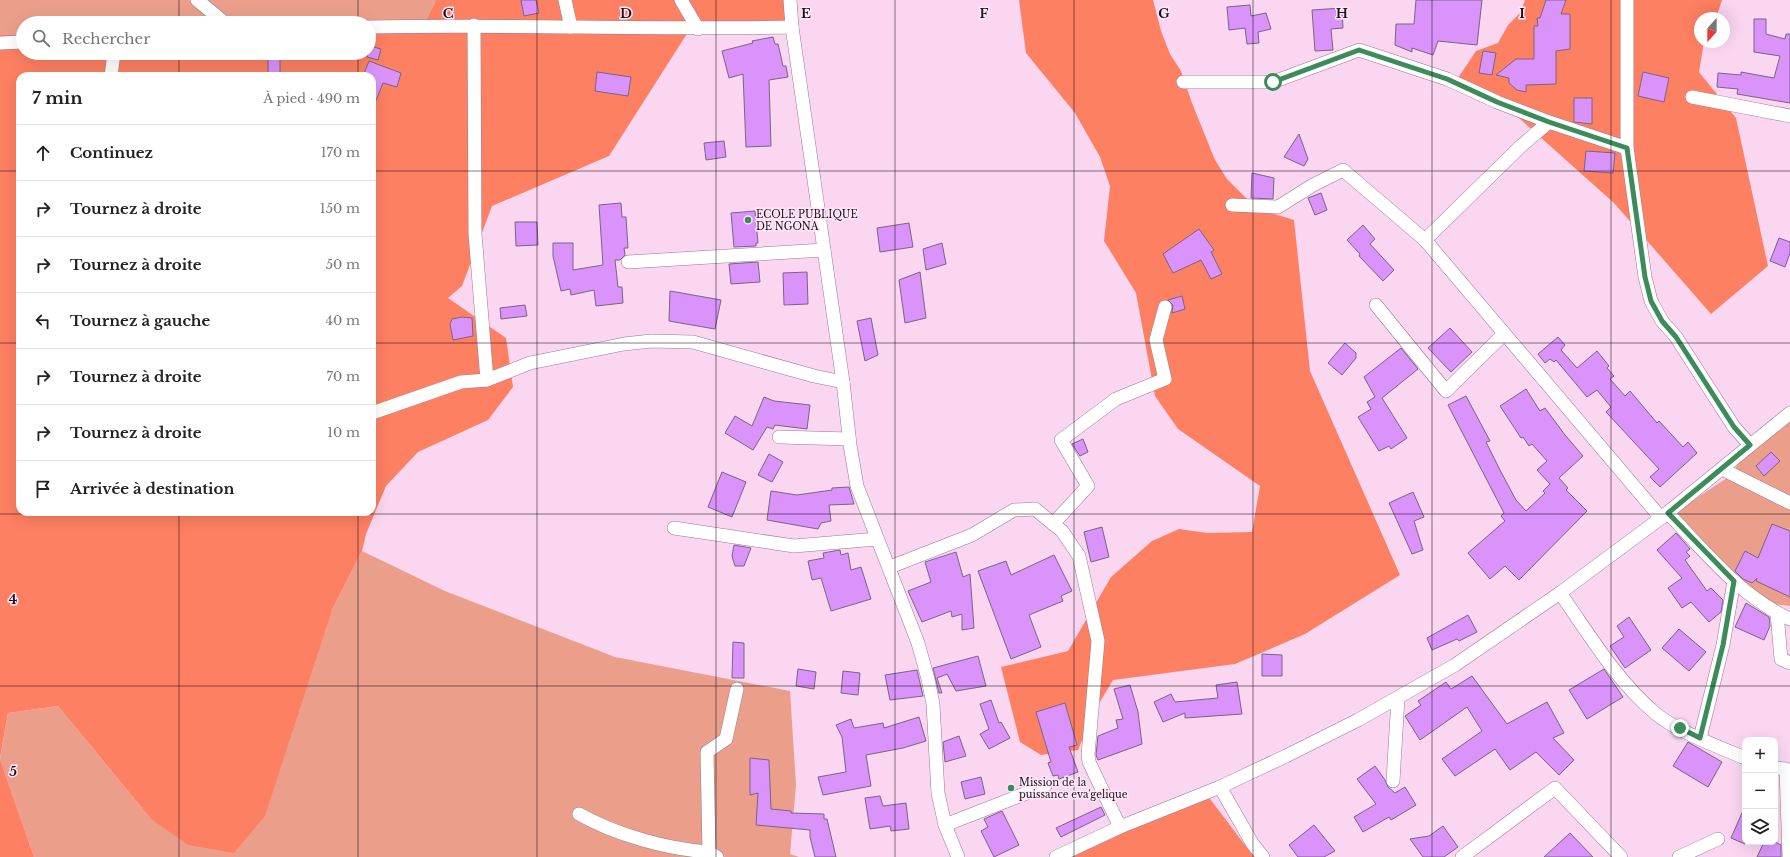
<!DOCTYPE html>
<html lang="fr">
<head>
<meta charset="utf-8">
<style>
	:root { --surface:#fff; --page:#f2f2f2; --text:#222; --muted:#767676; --line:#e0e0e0 }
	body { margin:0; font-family:"Libre Baskerville",serif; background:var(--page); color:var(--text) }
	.controls { position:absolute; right:12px; bottom:12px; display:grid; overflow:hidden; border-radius:8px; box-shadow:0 4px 16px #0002 }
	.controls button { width:36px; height:36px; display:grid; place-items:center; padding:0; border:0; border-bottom:1px solid var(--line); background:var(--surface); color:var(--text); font:20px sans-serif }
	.compass { position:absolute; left:1694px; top:12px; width:36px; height:36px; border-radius:50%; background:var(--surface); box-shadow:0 4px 16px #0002; rotate:201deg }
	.stop { position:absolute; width:12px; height:12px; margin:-9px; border:3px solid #3b8b5b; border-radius:50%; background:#fff }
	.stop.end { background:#3b8b5b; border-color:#fff; box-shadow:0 1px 4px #0008 }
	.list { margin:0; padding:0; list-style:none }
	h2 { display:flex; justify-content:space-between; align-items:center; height:52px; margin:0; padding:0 16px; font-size:17px }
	h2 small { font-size:13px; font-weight:400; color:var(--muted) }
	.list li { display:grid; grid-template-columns:26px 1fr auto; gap:12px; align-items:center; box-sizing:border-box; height:56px; padding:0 16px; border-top:1px solid var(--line) }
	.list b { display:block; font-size:15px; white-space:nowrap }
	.list em { font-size:13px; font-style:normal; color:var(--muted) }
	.icon { flex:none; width:22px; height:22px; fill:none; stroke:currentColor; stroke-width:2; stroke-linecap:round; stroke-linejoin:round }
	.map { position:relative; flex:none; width:1790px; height:857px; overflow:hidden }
	.search { position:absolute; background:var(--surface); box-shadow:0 4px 16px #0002; left:16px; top:16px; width:360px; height:44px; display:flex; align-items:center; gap:10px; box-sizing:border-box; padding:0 14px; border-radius:22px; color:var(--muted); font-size:15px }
	.panel { position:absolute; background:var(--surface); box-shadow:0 4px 16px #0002; left:16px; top:72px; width:360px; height:444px; border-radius:12px }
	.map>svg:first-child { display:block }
	.green { fill:#eb9f8b }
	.forest { fill:#fe8062; fill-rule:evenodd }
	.building { fill:#da93fa; stroke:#796483 }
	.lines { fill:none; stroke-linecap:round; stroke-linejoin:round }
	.street-casing { stroke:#9a7992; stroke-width:14 }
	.street { stroke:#fff; stroke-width:13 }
	.route { stroke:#3b8b5b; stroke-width:5 }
	.grid { fill:none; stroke:#1d101a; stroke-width:1; stroke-opacity:0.55 }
	.poi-dot { fill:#3b8b5b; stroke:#ffe8f9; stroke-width:1.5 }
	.labels { text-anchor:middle; stroke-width:3; stroke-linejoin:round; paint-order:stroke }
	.poi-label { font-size:10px; fill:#1d101a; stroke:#ffe8f9; text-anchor:start }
	.grid-label { font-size:13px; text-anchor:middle; font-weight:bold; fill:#1d101a; stroke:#ffe8f9; stroke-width:3; stroke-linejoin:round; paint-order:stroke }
</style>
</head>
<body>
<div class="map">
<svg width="1790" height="857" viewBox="0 0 1790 857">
	<rect width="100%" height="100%" fill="#fad6f1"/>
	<g class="green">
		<path d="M0,0H436L425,22L23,23V34L0,35Z"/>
		<path d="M1790,420V606L1767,603L1665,519L1733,474L1738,463Z"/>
		<path d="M362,551L445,591L615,657L790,691L796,785L790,854L799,857H34L0,759L8,713L58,706L151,819L332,610Z"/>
	</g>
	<g class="forest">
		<path d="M436,0H786L792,27L690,29L609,156L492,206L462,286L448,298L506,338L513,387L488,420L418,452L386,486L366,534L362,551L332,610L265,816L234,853L188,845L151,819L58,706L8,713L0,758V35L23,34V53H369V23H360L425,22ZM20,76H372V512H20Z"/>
		<path d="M1019,0H1153L1161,31L1170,54L1181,71L1192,103L1215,160L1227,179L1256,208L1294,220L1310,371L1400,575L1305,634L1235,664L1113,680L1095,710L1078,750L1041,755L1020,742L1001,667L1068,651L1111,577L1152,541L1179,529L1207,533L1252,532L1260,486L1178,429L1155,396L1136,293L1104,241L1110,186L1100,157L1075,113L1026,53Z"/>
		<path d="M1525,0H1722L1716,18H1700V42H1704L1699,72L1736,118L1768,266L1711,314L1614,203L1509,109L1456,81L1476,51L1498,43L1508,25L1520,13Z"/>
		<path d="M0,759L34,857H0Z"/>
		<path d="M1207,795L1254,857H1053Z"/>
	</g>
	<g class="building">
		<path d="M521,0H536L539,13L524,16Z"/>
		<path d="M1416,0H1482L1477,45L1438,41L1433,55L1412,48V52L1395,45L1396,24H1414Z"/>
		<path d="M1546,0H1566L1561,14H1570V49L1556,51V84L1526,85V92L1517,90L1509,83V78L1496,75L1516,59H1534V26H1538L1537,18H1540Z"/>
		<path d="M1250,5L1251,16L1266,13L1271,29L1258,32L1259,43L1247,44L1245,28L1229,30L1227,7Z"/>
		<path d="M1342,8L1343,28L1331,29L1333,50L1315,51L1312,10Z"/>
		<path d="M1754,19H1766V34L1785,39L1786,34H1790V103L1737,94L1738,89L1717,87L1718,73L1741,75V72L1774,78L1780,56L1754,52Z"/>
		<path d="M773,37L775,44H778L783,66H786L788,77L769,80L771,146L746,147L743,74L729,78L722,51L753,43L752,41Z"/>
		<path d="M370,46L381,49L378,60L367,57Z"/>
		<path d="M1483,51L1496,53L1492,75L1479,73Z"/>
		<rect x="268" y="53" width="12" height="23"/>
		<path d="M369,61L401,73L397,87L383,83L373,108L372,76H363Z"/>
		<path d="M597,72L631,77L628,96L595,91Z"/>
		<path d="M1643,72L1669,78L1664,102L1638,96Z"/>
		<path d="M1574,98H1592V124L1574,122Z"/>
		<path d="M1299,134L1308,159L1304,166L1284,157Z"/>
		<path d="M724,141L726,157L706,160L704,143Z"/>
		<path d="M1586,151L1615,153L1613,173L1584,171Z"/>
		<path d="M1252,173L1274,178L1273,199L1251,198Z"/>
		<path d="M1321,193L1327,210L1315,215L1308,198Z"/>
		<path d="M621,203L622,217H626L628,248H624L625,255L620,260H615L618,287H622L623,303L596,306L594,290L571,295L570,289L561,291L553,256V243H573V270L603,265L599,205Z"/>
		<path d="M755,211L758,243H756V246L734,247L731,213Z"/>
		<path d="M515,222H537L538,245L516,246Z"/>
		<path d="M909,223L913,247L880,252L877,228Z"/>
		<path d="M1363,225L1375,239L1370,244L1394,270L1383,281L1359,256L1360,254L1347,240Z"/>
		<path d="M1199,229L1214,250L1211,252L1222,274L1211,279L1201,260L1173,273L1163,254Z"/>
		<path d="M1779,238L1790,242V253L1785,267L1770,261Z"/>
		<path d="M942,243L946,264L926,270L923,249Z"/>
		<path d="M758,262L760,282L731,284L729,264Z"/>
		<path d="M807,272L808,304L784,305L783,273Z"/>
		<path d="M920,272L926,318L905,323L899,280Z"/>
		<path d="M670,291L721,300L715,329L669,321Z"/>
		<path d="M1182,296L1185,309L1172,313L1173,305L1168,300Z"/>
		<path d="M525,305L527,316L501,319L500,308Z"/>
		<path d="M462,317L472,318L473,336L453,340L450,324L452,319Z"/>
		<path d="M871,318L878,355L865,361L857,321Z"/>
		<path d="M1450,328L1472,352L1451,372L1428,348Z"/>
		<path d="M1558,337L1565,345L1561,350L1577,368L1597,351L1609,366L1607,368L1614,376L1610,379L1625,396L1630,391L1657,423L1659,421L1683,447L1688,442L1697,453L1660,487L1650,477L1659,469L1606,412L1611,407L1597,390L1587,397L1556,360L1554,362L1550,359L1545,363L1538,354Z"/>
		<path d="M1345,343L1356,353V358L1342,375L1328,363Z"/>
		<path d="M1401,348L1418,369L1382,398L1407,438L1391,449L1389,446L1379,451L1358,417L1371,409L1367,402L1375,397L1364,377Z"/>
		<path d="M1526,389L1540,411L1545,408L1565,435L1583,456L1559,478L1568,488L1566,490L1587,511L1519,580L1505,566L1490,579L1468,553L1505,521L1501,516L1504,513L1448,405L1466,396L1490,441L1486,442L1501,472L1516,500L1526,511L1545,493L1543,491L1550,484L1537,470L1547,461L1532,444L1529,446L1523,437L1521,438L1500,406Z"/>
		<path d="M764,397L774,401L810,405L807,429L775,425L773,429L767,427L753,450L725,433L735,416L752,426Z"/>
		<path d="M1083,439L1088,452L1080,456L1072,444Z"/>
		<path d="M1771,452L1780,461L1764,476L1756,466Z"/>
		<path d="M769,454L783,462L772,482L758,475Z"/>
		<path d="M722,472L746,482L732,517L708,507Z"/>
		<path d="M849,487L854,504L829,505L831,521L821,523L818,529L767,520L771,491L797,495L832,490V488Z"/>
		<path d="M1413,492L1424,517L1414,521L1423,550L1412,554L1389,503Z"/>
		<path d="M1772,524L1790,531V597L1756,581L1757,578L1752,583L1743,579L1735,571L1745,551L1758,558Z"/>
		<path d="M1102,527L1109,557L1091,562L1084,532Z"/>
		<path d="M1676,533L1690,549L1686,552L1690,556L1685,560L1707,591L1711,588L1723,600L1721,612L1709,622L1691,602L1682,608L1668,588L1682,578L1657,550Z"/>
		<path d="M734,545L751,548L744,566H735L732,556Z"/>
		<path d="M840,550L841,555L848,553L851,570L861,567L871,599L831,611L821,578L812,580L808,561L824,558L823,553Z"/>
		<path d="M956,552L963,577L970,574L974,628L962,630V614L952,617L951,611L922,622L908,591L931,582L925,562Z"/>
		<path d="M1054,555L1072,591L1061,596L1063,601L1029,615L1041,647L1011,659L978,571L1006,561L1011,575Z"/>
		<path d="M1746,603L1769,617L1770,626L1764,640L1735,627Z"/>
		<path d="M1468,615L1477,632L1459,641L1457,639L1432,650L1427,638Z"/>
		<path d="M1629,617L1651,650L1625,668L1610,646L1624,637L1617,626Z"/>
		<path d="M1679,629L1706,652L1689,671L1662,648Z"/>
		<path d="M733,642L744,643V678H732Z"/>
		<path d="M1262,654L1282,655V676H1262Z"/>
		<path d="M978,656L986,686L956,691L947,674L937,678L942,693H939L933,668Z"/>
		<path d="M798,669L816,672L814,689L796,686Z"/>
		<path d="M1604,669L1623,697L1587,719L1569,690Z"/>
		<path d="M917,670L923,696L890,700L885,675Z"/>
		<path d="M843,671L860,673L858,695L841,693Z"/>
		<path d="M1472,676L1507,724L1547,702L1564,733L1553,738L1574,760L1559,775L1536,752L1510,770L1495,749L1455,776L1442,759L1482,731L1467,707L1420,740L1405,716L1421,705L1418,701L1446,682L1451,689Z"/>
		<path d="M1237,682L1242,714L1185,718V713L1163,722L1154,702L1171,694L1175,702L1218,698L1216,685Z"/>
		<path d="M1130,685L1138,712L1142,744L1098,760L1096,755L1098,736L1118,728L1116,720L1123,719L1114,689Z"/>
		<path d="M991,700L999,723L1001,722L1010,738L989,749L980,734L989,729L980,704Z"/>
		<path d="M1065,703L1077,745L1069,747L1078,772L1059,779L1058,775L1053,776L1048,763L1051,762L1036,712Z"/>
		<path d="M919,717L926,741L903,748L866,755L871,786L823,795L818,777L846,772L842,737L836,725L851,719L854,728L883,723L884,728Z"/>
		<path d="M959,736L966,756L945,762L943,742Z"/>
		<path d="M1688,742L1722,762L1708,787L1673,766Z"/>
		<path d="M750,758L769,760L771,809L791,811V813L824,814V819H827L836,857H815L810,837V830L756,825L758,793L750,795Z"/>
		<path d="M1375,766L1385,780L1388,787L1395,793L1405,787L1416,805L1391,820L1389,817L1363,832L1354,817L1376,804L1357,779Z"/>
		<path d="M981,777L985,794L965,799L961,782Z"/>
		<path d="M880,796L883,806L906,803L909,829L891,831L890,826L870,829L865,798Z"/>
		<path d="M1745,806V844L1731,838Z"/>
		<path d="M1101,807L1105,815L1061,837L1056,828Z"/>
		<path d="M1002,811L1019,845L994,857L981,831L988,827L984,819Z"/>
		<path d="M1314,825L1335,851L1324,857H1298L1289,845Z"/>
		<path d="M1443,826L1458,847L1444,857H1423L1410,839L1429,836Z"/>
		<path d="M1570,833L1593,857H1544Z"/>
		<path d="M1764,842H1775L1781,845V857H1757Z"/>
	</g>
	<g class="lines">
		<g class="street-casing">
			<g id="street">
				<path d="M197,0L225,23"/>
				<path d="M565,0L571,27"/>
				<path d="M681,0L698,29"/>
				<path d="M790,0L792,27"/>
				<path d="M474,25L475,234L487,380"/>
				<path d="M369,27C510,24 651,30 792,27L843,382L850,445L857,486L918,643L928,679L933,704L938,793L945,825L958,857"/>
				<path d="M0,43L23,42"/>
				<path d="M111,76L114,53"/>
				<path d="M1183,82H1273L1359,50L1447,79L1497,102L1549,122L1627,148L1645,277L1651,301L1662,321L1676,337L1734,427L1750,445"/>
				<path d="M1692,97L1790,116"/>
				<path d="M1627,148V0"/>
				<path d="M1232,205L1278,207L1313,185L1343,170L1425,240L1661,518"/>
				<path d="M1425,240L1521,146L1549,122"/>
				<path d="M628,262L824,250"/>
				<path d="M1376,305L1446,391L1504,334"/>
				<path d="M372,413L461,382L487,380L530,363L624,344L651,341L693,342L814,376L843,382"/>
				<path d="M779,437L849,439"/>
				<path d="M1722,469L1790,503"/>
				<path d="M1668,513C1704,551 1741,597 1790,619"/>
				<path d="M1053,524L1088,486L1061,440L1116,399L1165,379L1156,340L1165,307"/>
				<path d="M674,528L794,546L877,539"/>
				<path d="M890,567L972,535L1014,510L1035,509L1062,531L1079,556L1098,641L1088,755L1089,762L1120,827"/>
				<path d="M1560,593C1589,634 1616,680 1655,713C1676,731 1719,747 1745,758"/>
				<path d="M1777,613L1781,659L1790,663"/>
				<path d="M1700,738L1723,645L1734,581"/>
				<path d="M1775,768L1786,769L1789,857"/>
				<path d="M1393,781L1398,698"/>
				<path d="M1220,787L1252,843L1263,857"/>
				<path d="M579,814C616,835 667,849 709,852"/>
				<path d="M945,825L1045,786"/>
				<path d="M717,857L709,852L707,752L726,739L737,689"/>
				<path d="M1056,857L1120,827L1220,787L1286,756L1358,720L1455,665L1560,593L1661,518L1790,413"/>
				<path d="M1462,857L1555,788L1621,857"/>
				<path d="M1679,857L1718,839"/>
			</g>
		</g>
		<use href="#street" class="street"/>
	</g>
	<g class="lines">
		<path class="route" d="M1273,82L1359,50L1447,79L1497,102L1549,122L1627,148L1645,277L1651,301L1662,321L1676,337L1734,427L1750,445L1668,513L1734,581L1723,645L1700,738L1680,728"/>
	</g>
	<path class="grid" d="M179,0V23M358,0V23M537,0V857M716,0V857M895,0V857M1074,0V857M1253,0V857M1432,0V857M1611,0V857M179,53V76M358,53V76M0,171H20M372,171H1790M0,343H20M372,343H1790M179,512V857M358,512V857M0,514H1790M0,686H1790"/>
	<g class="poi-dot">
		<circle cx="748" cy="220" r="4"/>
		<circle cx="1011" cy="788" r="4"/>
	</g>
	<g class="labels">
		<g class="poi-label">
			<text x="756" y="218">ECOLE PUBLIQUE<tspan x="756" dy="12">DE NGONA</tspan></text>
			<text x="1019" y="786">Mission de la<tspan x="1019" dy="12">puissance eva'gelique</tspan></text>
		</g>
	</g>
	<g class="grid-label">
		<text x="448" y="18">C</text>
		<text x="626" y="18">D</text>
		<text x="806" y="18">E</text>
		<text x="984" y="18">F</text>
		<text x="1164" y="18">G</text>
		<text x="1342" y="18">H</text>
		<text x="1522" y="18">I</text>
		<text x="13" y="604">4</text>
		<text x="13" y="776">5</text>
	</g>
</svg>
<div class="controls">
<button>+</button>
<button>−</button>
<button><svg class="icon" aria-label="layers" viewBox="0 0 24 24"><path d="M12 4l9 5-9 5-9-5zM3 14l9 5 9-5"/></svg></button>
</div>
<svg class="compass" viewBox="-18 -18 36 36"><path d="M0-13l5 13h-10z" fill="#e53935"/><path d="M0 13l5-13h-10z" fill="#767676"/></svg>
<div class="stop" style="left:1273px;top:82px"></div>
<div class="stop end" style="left:1680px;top:728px"></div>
<div class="search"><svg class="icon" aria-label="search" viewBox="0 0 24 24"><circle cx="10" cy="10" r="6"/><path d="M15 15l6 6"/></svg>Rechercher</div>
<section class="panel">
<h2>7 min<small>À pied · 490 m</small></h2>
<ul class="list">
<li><svg class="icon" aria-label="ahead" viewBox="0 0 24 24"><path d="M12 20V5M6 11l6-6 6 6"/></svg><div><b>Continuez</b></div><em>170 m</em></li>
<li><svg class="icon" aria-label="right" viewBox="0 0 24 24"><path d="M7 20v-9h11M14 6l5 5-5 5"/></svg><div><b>Tournez à droite</b></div><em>150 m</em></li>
<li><svg class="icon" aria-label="right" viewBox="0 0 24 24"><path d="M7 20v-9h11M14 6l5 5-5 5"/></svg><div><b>Tournez à droite</b></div><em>50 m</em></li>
<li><svg class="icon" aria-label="left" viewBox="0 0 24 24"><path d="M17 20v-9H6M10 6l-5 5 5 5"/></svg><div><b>Tournez à gauche</b></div><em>40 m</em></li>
<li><svg class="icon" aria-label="right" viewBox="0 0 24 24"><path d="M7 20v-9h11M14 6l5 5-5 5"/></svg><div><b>Tournez à droite</b></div><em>70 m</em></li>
<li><svg class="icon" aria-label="right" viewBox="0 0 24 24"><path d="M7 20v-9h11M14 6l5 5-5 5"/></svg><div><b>Tournez à droite</b></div><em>10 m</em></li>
<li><svg class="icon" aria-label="arrive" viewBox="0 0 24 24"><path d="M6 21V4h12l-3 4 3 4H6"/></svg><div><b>Arrivée à destination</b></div></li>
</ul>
</section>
</div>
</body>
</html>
